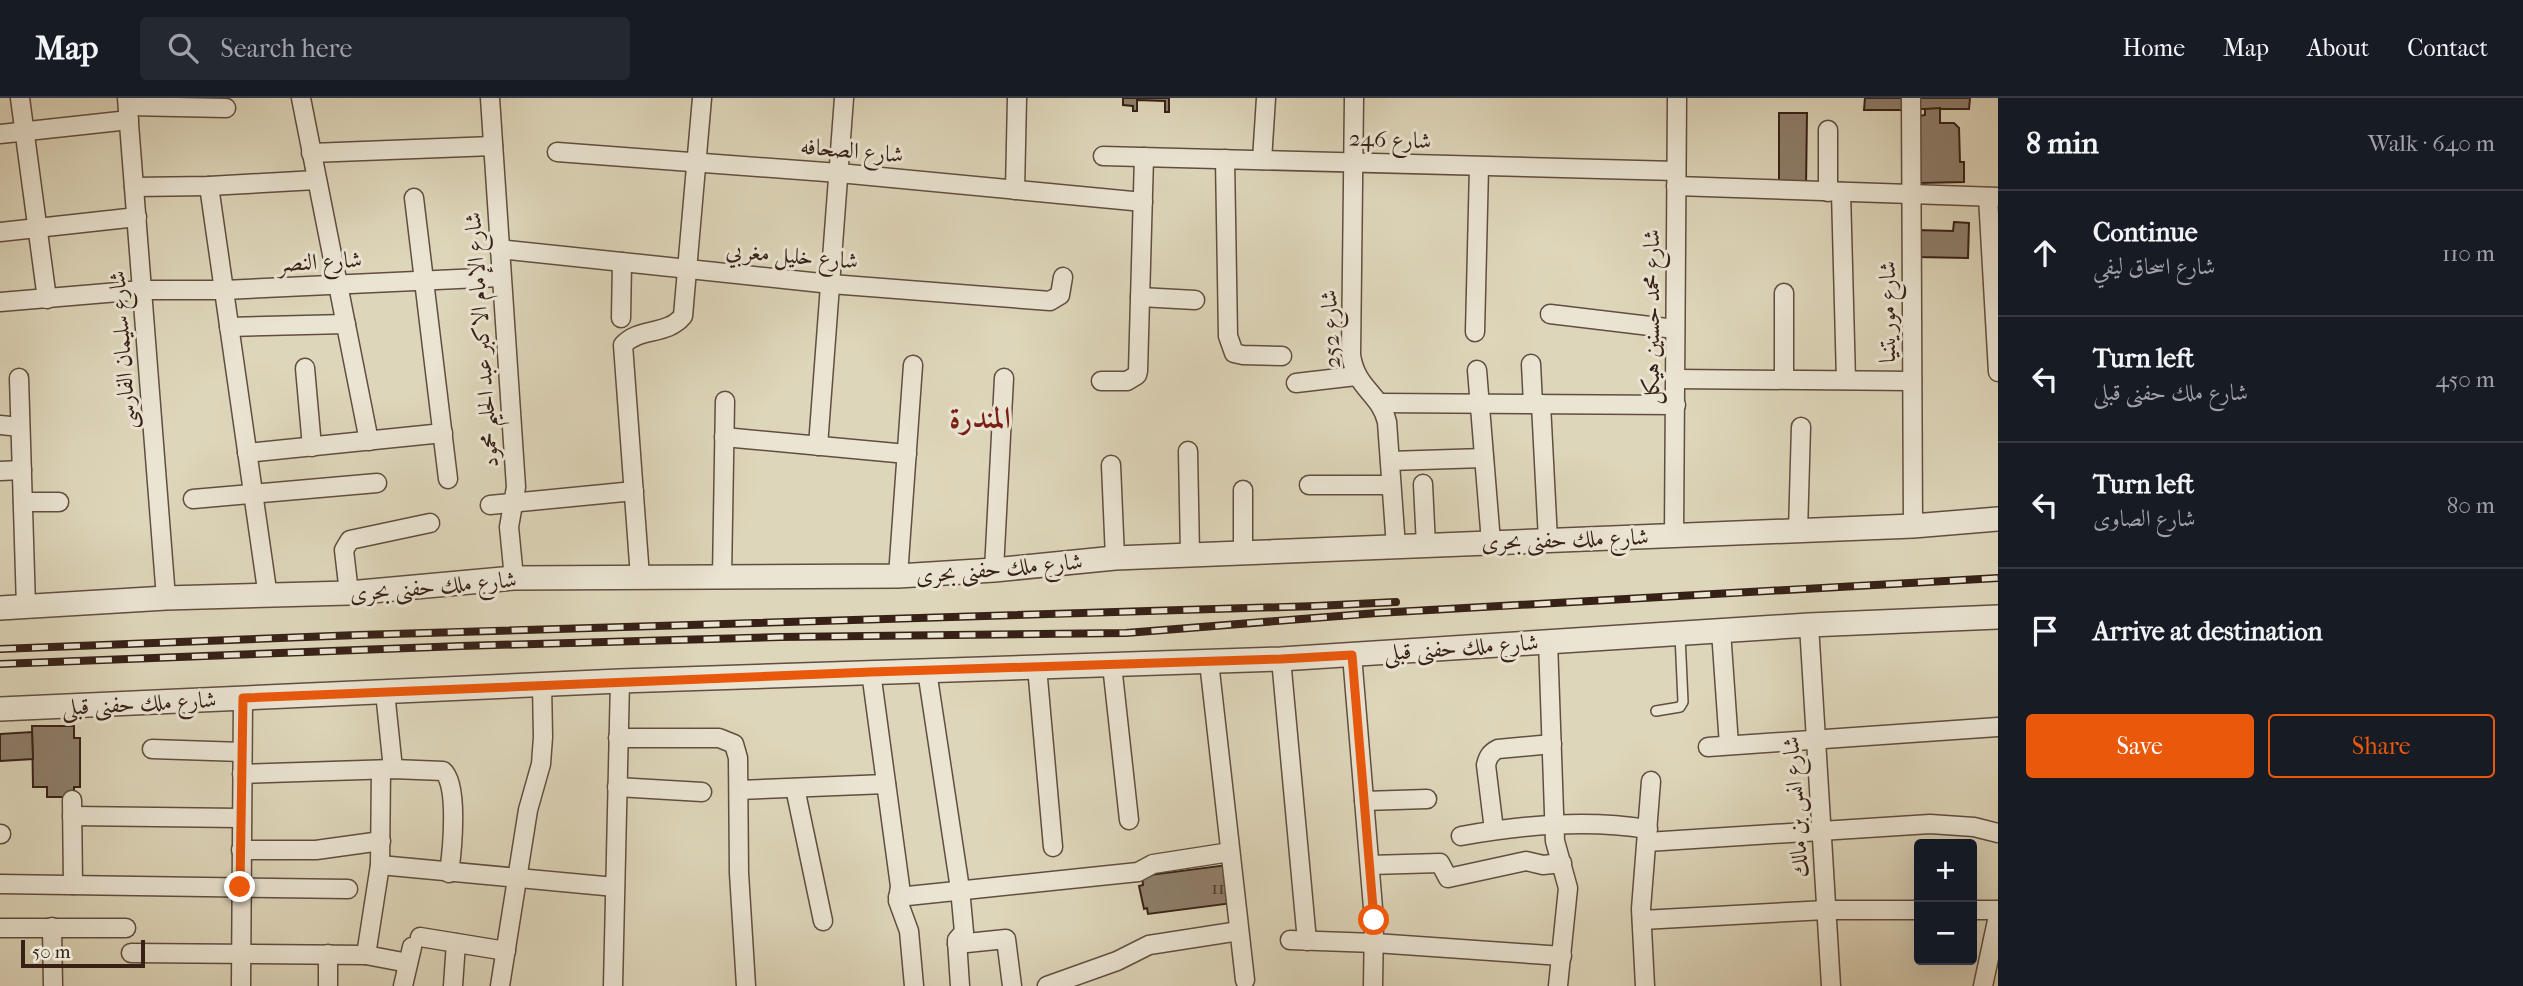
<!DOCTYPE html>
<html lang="en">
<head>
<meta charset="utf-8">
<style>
	:root { --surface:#171b24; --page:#242831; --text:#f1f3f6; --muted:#9ea1a6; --line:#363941; --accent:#ea580c }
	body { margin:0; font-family:"IM FELL French Canon",Amiri,serif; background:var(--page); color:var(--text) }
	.controls { position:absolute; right:21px; bottom:21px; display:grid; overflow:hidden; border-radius:7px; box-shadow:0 7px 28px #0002 }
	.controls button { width:63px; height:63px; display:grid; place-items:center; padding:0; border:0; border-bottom:2px solid var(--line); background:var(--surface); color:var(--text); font:35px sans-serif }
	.scale { position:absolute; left:21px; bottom:18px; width:124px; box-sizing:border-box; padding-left:7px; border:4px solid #372117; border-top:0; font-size:19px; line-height:24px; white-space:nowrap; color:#372117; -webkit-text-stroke:5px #eae4d2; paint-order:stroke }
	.stop { position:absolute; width:21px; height:21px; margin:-16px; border:5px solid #ea580c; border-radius:50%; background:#fff }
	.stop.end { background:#ea580c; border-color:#fff; box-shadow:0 2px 7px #0008 }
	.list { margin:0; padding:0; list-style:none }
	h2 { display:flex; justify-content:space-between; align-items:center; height:91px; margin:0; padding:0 28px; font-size:30px }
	h2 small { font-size:23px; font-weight:400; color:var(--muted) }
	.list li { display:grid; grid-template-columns:46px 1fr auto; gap:21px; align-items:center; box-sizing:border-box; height:126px; padding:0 28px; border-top:2px solid var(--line) }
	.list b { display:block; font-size:26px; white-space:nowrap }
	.list p { margin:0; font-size:23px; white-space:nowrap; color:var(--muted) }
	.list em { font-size:23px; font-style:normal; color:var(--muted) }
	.actions { display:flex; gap:14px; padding:21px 28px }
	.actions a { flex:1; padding:16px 0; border:2px solid var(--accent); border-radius:7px; text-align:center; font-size:24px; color:var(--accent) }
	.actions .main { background:var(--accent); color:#fff }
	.icon { flex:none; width:38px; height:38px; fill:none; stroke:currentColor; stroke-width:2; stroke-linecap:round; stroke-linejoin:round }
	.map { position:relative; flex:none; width:1998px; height:888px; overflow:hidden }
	header { display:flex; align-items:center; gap:42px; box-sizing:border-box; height:98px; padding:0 35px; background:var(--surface); border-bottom:2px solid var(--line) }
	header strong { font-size:33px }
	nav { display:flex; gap:38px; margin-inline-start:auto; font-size:24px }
	.search { width:490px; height:63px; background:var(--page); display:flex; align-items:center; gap:18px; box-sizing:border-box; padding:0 24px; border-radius:7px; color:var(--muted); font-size:26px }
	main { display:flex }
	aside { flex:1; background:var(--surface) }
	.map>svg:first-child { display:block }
	.building { fill:#8e7f6c; stroke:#372117; stroke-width:2 }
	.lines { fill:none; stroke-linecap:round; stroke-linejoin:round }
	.service-casing { stroke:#614e40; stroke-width:12 }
	.minor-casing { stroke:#614e40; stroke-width:21 }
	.tertiary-casing { stroke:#614e40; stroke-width:26 }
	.service { stroke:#eae4d2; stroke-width:9 }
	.minor { stroke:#eae4d2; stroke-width:18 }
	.tertiary { stroke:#eae4d2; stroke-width:23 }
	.rail-casing { stroke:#372117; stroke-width:8 }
	.rail { stroke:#eae4d2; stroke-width:5; stroke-dasharray:16; stroke-linecap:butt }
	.route { stroke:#ea580c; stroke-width:9 }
	.labels { text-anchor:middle; stroke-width:6; stroke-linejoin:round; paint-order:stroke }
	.number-label { font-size:19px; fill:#4d382c }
	.street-label { font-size:23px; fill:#372117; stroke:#eae4d2 }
	.district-label { font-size:30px; font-weight:bold; fill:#7a1f14; stroke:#eae4d2 }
</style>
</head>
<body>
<header>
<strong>Map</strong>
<div class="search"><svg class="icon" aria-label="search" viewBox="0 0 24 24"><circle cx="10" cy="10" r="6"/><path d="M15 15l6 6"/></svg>Search here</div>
<nav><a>Home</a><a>Map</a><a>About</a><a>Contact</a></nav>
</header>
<main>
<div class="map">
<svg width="1998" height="888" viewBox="0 0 1998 888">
	<rect width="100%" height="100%" fill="#ded6ba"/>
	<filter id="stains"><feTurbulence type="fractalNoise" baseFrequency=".00286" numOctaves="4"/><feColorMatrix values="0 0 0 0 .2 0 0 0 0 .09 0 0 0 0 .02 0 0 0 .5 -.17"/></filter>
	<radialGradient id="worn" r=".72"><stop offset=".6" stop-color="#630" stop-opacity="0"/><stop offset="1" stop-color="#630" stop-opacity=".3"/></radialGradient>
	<g class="building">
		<path d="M1123,0H1169V14H1165V3L1137,2V13H1133V8L1123,7Z"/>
		<path d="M1865,0H1906L1907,12H1864Z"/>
		<path d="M1920,0H1970L1969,11H1920Z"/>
		<path d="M1940,10V25H1954L1959,30L1960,64H1964V84L1920,85L1918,18L1925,17V11Z"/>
		<path d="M1779,15H1807L1806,90L1779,86Z"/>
		<path d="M1954,124L1969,125L1968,160L1917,159V132L1953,133Z"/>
		<path d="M32,628H74V640H80V689H74V699H47V689H33Z"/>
		<path d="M32,634L33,661L0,663V636Z"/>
		<path d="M1227,767L1233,805L1148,816L1147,810L1144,811L1139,788L1143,787L1142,778Z"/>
	</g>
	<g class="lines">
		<g class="service-casing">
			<path id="service" d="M1656,613L1680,609L1683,604L1680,537"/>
		</g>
		<g class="minor-casing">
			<g id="minor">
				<path d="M20,0L47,201"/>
				<path d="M127,0L166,500"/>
				<path d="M301,0L369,343"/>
				<path d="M490,0L516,389L509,429L514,480"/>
				<path d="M1354,0L1351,257C1356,291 1380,295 1387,324L1396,449"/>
				<path d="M1911,0L1913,428"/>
				<path d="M128,8L226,10"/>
				<path d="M1828,32V94"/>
				<path d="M0,36L129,22"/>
				<path d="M557,54L839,75L1143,104"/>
				<path d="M311,55L493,48"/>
				<path d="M1103,58L1676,73"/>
				<path d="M1225,61L1228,238L1234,255L1243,257L1282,258"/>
				<path d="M1262,62L1266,0"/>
				<path d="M209,88L268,499"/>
				<path d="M1676,88L1998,99"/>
				<path d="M134,89L209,88L316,82"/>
				<path d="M1015,92L1017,0"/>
				<path d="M1841,94L1846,282"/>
				<path d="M1988,99L1998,274"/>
				<path d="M414,100L448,381"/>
				<path d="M0,134L137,119"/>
				<path d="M499,151L831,186L1050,203L1060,197L1063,179"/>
				<path d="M1784,195V281"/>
				<path d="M1140,199L1195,202"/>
				<path d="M0,204L142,192H224L501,179"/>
				<path d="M1550,216L1675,231"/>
				<path d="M621,220L622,164"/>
				<path d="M229,229L346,226"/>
				<path d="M1475,234L1479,69"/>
				<path d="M1531,266L1533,306"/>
				<path d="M305,270L312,349"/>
				<path d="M1477,272L1491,444"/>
				<path d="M19,280L26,509"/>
				<path d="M1675,281L1912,283"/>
				<path d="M1101,283H1127L1137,277L1138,273L1144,59"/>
				<path d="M1296,285L1356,278"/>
				<path d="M1379,305L1676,307"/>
				<path d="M1541,306L1548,442"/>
				<path d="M0,327L20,329"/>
				<path d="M724,339L907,356"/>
				<path d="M818,348L844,0"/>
				<path d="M1188,353L1190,456"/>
				<path d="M247,355L443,335"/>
				<path d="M1390,363L1484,360"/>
				<path d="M1111,367L1115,460"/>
				<path d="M0,373L22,372"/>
				<path d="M1423,386L1426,448"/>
				<path d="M1309,387H1391"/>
				<path d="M193,401L377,385"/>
				<path d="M23,404H59"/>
				<path d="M490,407L634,393"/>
				<path d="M1798,433L1801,329"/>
				<path d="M1674,437L1677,0"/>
				<path d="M1243,453V392"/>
				<path d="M994,472L1004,280"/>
				<path d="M898,478L913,267"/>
				<path d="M640,479L623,247C639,229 667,238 683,218L702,0"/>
				<path d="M722,479L725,303"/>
				<path d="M349,495L344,452L350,442L430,425"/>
				<path d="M1809,527L1831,888"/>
				<path d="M1721,533L1729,647"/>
				<path d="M1548,543L1555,743L1568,790L1558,888"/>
				<path d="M1352,557L1374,822L1373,888"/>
				<path d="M1281,561L1307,843"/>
				<path d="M1209,564L1245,882"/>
				<path d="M1112,567L1129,722"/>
				<path d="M1037,569L1053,749"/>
				<path d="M927,573L960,791L964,834L957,842L960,888"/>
				<path d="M871,574L900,788L898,803L909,833L914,888"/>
				<path d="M385,594L393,671"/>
				<path d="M618,640H719L734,646L738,660L739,775L746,888"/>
				<path d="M1708,649L1998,629"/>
				<path d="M152,651L242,654"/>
				<path d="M242,676L393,671L443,673C459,686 452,754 449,775"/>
				<path d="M617,689L702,694"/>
				<path d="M795,690L823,823"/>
				<path d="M739,692L886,686"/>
				<path d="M72,702L73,787"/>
				<path d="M1364,703L1427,701"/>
				<path d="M72,718L240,720"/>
				<path d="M1494,732L1486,667C1488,659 1490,655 1498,651L1552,646"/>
				<path d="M0,736H1"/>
				<path d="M1461,738C1523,727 1586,721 1648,731"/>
				<path d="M1647,744L1930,726L1974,729L1998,735"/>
				<path d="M241,752H316L381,743"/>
				<path d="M380,767L615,789"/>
				<path d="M1370,767L1440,765L1448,780L1526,763L1543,767L1562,765"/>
				<path d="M0,786L348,791"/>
				<path d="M898,799L1138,774L1153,766L1230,754"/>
				<path d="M1972,812H1998"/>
				<path d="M1642,822L1826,812H1919"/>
				<path d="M52,829L53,888"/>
				<path d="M0,830H126"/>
				<path d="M420,839L506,853"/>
				<path d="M1290,842L1375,845L1562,858"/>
				<path d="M957,846L1006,841L1012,888"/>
				<path d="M131,855L366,857L408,865"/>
				<path d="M328,856V888"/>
				<path d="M366,857L380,767L381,672"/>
				<path d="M241,888L243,600"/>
				<path d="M403,888L412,849"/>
				<path d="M453,888L456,845"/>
				<path d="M500,888L528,712L541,666L543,639L542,587"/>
				<path d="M613,888L620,583"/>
				<path d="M1047,888L1117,863L1149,847L1239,833"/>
				<path d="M1645,888L1641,811L1651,683"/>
				<path d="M1983,888L1998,818"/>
			</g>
		</g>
		<g class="tertiary-casing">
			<g id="tertiary">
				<path d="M0,510L166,500L349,495L514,480L898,478L994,472L1115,460L1913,428L1998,421"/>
				<path d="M0,611L620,583L1281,561L1809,527L1998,519"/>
			</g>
		</g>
		<use href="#service" class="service"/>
		<use href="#minor" class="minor"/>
		<use href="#tertiary" class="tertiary"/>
		<g class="rail-casing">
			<g id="rail">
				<path d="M0,551L358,537L1316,508L1396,504"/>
				<path d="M0,566L461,548L781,539L1126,535L1377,515L1998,480"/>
			</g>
		</g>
		<use href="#rail" class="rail"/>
	</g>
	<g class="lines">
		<path class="route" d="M240,789L243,600L871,574L1281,561L1352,557L1374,822"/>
	</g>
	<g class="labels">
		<g class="number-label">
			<text x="1218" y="796">11</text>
		</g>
		<g class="street-label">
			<text transform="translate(1390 41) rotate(2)" y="8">شارع 246</text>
			<text transform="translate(852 52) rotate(5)" y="8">شارع الصحافه</text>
			<text transform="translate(792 157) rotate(5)" y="8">شارع خليل مغربي</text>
			<text transform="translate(320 163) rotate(-3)" y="8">شارع النصر</text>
			<text transform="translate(1887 214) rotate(-90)" y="8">شارع موريتنيا</text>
			<text transform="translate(1651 219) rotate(-90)" y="8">شارع محمد حسنين هيكل</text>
			<text transform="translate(1330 231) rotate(-93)" y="8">شارع 252</text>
			<text transform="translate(481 242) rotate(-94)" y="8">شارع الإمام الاكبر عبد الحليم محمود</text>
			<text transform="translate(122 252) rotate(-94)" y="8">شارع سليمان الفارسى</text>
			<text transform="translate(1565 441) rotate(-2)" y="8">شارع ملك حفنى بحرى</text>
			<text transform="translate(999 470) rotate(-5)" y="8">شارع ملك حفنى بحرى</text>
			<text transform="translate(433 488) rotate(-5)" y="8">شارع ملك حفنى بحرى</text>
			<text transform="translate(1461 549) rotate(-4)" y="8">شارع ملك حفنى قبلى</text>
			<text transform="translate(139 605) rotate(-3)" y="8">شارع ملك حفنى قبلى</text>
			<text transform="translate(1795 709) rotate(-94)" y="8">شارع انس بن مالك</text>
		</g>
		<g class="district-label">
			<text x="980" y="330">المندرة</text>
		</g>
	</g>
	<rect width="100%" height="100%" filter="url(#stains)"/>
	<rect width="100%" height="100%" fill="url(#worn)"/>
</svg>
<div class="controls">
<button>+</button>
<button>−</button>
</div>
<div class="scale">50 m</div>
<div class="stop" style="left:1374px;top:822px"></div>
<div class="stop end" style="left:240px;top:789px"></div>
</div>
<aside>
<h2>8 min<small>Walk · 640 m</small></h2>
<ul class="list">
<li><svg class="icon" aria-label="ahead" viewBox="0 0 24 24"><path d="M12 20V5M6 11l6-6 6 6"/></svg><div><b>Continue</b><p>شارع اسحاق ليفي</p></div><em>110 m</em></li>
<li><svg class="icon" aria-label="left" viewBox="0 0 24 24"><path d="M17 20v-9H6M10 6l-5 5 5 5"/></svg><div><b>Turn left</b><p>شارع ملك حفنى قبلى</p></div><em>450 m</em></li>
<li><svg class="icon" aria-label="left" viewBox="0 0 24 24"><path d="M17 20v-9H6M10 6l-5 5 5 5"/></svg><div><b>Turn left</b><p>شارع الصاوى</p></div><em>80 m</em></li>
<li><svg class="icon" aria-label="arrive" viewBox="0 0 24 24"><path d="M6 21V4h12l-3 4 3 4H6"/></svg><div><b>Arrive at destination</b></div></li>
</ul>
<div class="actions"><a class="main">Save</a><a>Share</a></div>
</aside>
</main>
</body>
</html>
